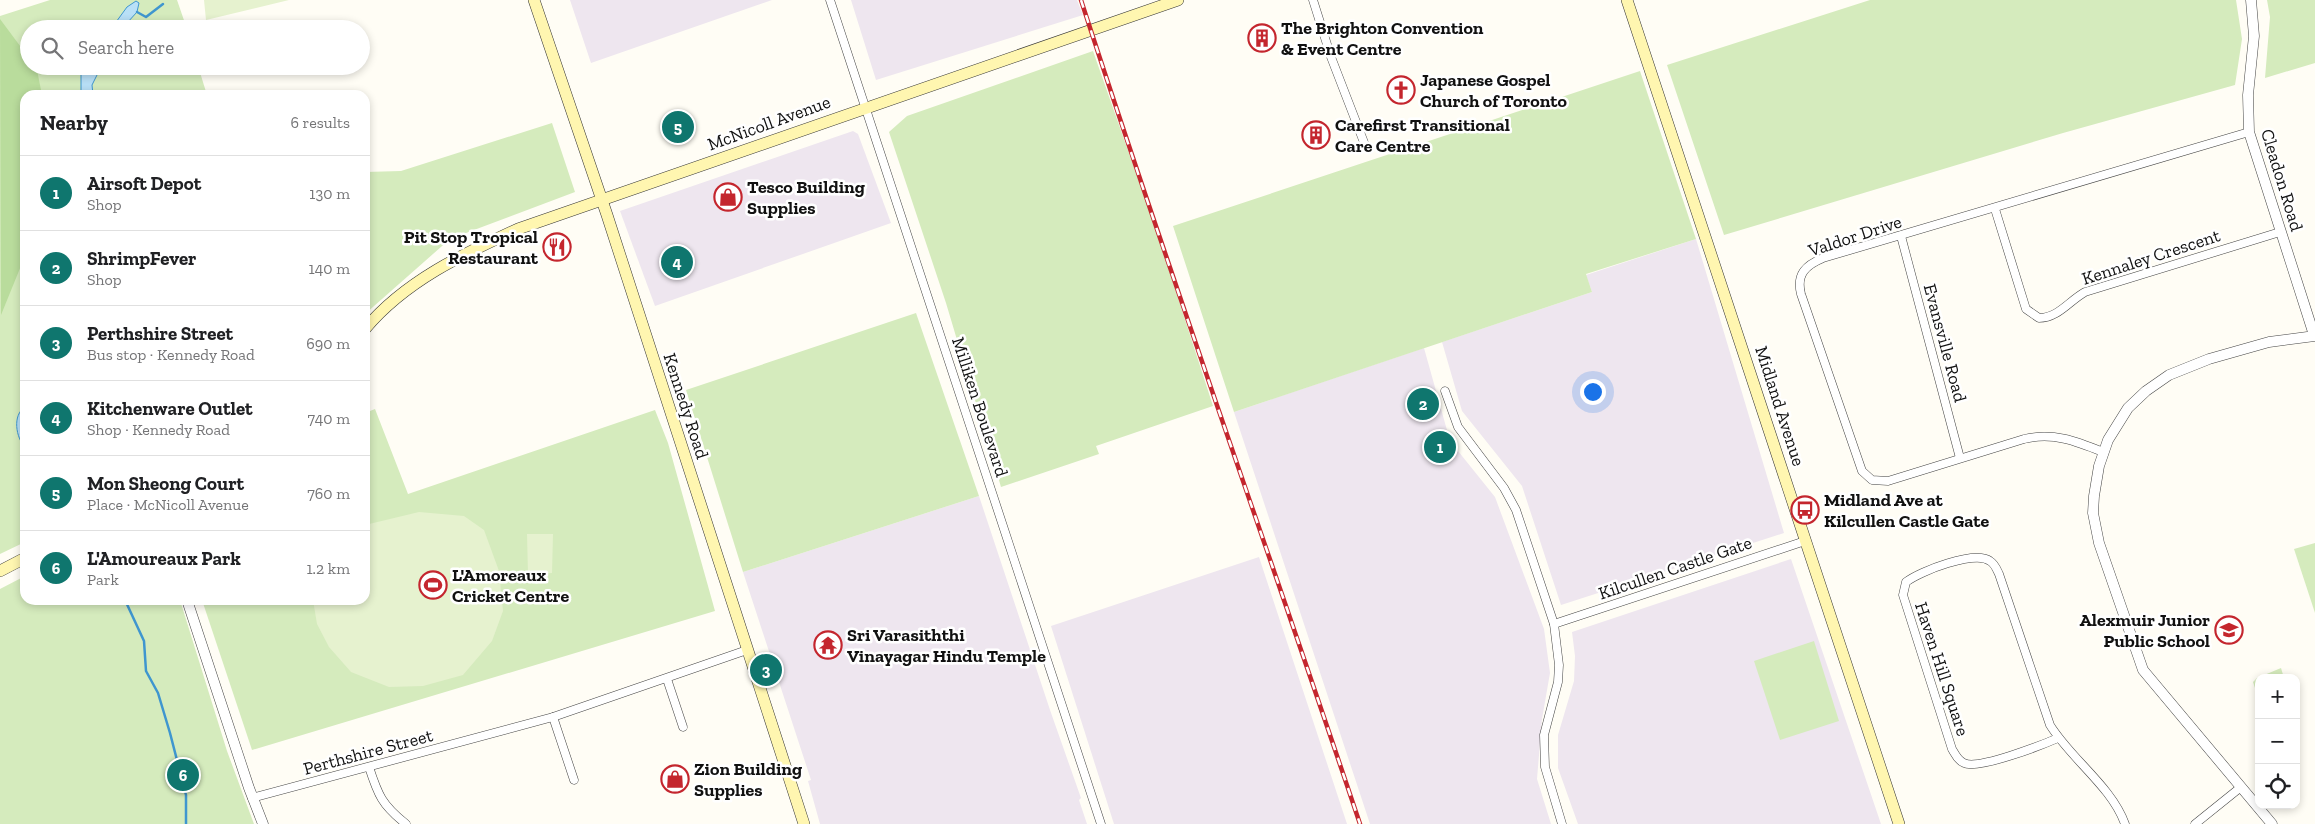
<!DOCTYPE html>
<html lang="en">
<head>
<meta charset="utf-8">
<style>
	:root { --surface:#fff; --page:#f2f2f2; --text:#202124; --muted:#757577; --line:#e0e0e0; --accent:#0f766e }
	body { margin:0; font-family:"Zilla Slab",serif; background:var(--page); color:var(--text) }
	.controls { position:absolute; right:15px; bottom:15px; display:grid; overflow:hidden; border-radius:10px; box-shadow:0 2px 8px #0003 }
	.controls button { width:45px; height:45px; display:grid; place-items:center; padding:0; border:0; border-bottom:1px solid var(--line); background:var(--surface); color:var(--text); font:25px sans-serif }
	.you { position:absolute; left:1592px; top:391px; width:18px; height:18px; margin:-12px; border:4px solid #fff; border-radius:50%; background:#1a73e8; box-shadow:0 0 0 8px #1a73e833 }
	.badge { display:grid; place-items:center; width:32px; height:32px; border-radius:50%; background:var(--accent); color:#fff; font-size:16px; font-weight:700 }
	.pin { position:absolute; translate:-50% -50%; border:2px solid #fff; box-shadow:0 1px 5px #0006 }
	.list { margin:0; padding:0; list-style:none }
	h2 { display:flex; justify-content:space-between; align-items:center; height:65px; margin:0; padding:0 20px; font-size:21px }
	h2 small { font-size:16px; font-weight:400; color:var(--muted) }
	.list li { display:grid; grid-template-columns:32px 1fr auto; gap:15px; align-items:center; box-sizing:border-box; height:75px; padding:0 20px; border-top:1px solid var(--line) }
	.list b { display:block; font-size:19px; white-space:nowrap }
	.list p { margin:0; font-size:16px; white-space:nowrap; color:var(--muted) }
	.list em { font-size:16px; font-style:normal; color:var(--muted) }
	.icon { flex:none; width:28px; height:28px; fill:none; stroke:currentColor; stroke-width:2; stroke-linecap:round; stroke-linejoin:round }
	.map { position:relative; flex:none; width:2315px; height:824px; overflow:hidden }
	.search { position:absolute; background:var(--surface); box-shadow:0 2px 8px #0003; left:20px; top:20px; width:350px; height:55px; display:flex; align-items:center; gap:12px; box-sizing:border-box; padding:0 18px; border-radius:28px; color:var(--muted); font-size:19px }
	.panel { position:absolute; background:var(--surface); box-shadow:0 2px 8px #0003; left:20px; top:90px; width:350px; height:515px; border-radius:15px }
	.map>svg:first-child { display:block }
	.industrial { fill:#eee6ef }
	.green { fill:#d5ebbd }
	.forest { fill:#b9dc9c }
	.pitch { fill:#e6f2cf }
	.water { fill:#b9e0f7; stroke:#3f96cf }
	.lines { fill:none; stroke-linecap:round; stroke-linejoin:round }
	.stream { stroke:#3f96cf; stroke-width:2.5 }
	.minor-casing { stroke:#444; stroke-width:9 }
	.tertiary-casing { stroke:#444; stroke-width:11 }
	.secondary-casing { stroke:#333; stroke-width:12 }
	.minor { stroke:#fff; stroke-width:8 }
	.tertiary { stroke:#fff; stroke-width:10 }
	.secondary { stroke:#fff6b0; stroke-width:11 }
	.rail-casing { stroke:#c4262e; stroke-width:4.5 }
	.rail { stroke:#fff; stroke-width:2.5; stroke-dasharray:8; stroke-linecap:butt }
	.labels { text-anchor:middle; stroke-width:5; stroke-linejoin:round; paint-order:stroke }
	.poi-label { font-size:18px; font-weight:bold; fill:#111; stroke:#fff; text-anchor:start }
	.street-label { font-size:18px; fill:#111; stroke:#fff }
</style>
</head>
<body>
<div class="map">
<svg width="2315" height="824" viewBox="0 0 2315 824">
	<rect width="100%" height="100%" fill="#fffdf5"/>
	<g class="industrial">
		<path d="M570,0H772L591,63Z"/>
		<path d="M851,0H1077L1083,15L876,80Z"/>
		<path d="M853,131L858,134L891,223L655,306L620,211Z"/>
		<path d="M1696,239L1784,533L1561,605L1522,486L1462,411L1442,342L1592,292L1586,275Z"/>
		<path d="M1424,348L1450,441L1495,497L1544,629L1550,673L1542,719L1537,779L1551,824H1370L1234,412Z"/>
		<path d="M979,496L1050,710L1081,798L1079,800L1087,824H820L808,781L811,780L743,572Z"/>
		<path d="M1259,557L1347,824H1114L1051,626Z"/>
		<path d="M1791,559L1881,824H1578L1558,768V735L1574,681L1575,656L1572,632Z"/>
	</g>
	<g class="green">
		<path d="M50,0H177L187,29H29V66H198L207,95H25V542L0,554V16Z"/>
		<path d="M1870,0H2236L2242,39L2235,85L2063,133L1724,235L1667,65Z"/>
		<path d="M2267,0H2315V63L2265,78L2270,17Z"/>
		<path d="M1093,51L1157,233L1213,406L1096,446L1099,454L1001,487L946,303L889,132L907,116Z"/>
		<path d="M1640,71L1696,239L1586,274L1592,292L1234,412L1173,226Z"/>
		<path d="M552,123L575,192L450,239L365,314V172L401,171Z"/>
		<path d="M916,313L979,496L743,572L686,390Z"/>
		<path d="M375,409L408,494L655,410L668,443L715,611L252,750L202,600H365V413Z"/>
		<path d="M2315,543V613L2294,549Z"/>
		<path d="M25,576V600H180L227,751L254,824H0V589Z"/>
		<path d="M1814,641L1839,721L1780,740L1754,661Z"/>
		<path d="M2281,668L2284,678H2259V690L2256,691L2253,682L2257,678Z"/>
	</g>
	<path class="forest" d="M0,19L29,58V66H34L37,70L42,95H25V256L1,315Z"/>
	<g class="pitch">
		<path d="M204,0H289L206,20Z"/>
		<path d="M419,512L464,516L484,530L499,571L503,611L492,641L463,675L423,686L389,687L351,672L329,647L317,624L313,600H365V525Z"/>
		<path d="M527,534H553L552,573L528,574Z"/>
	</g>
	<g class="water">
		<path d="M136,1L139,3L137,12L127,23L128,29H111L127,7Z"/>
		<path d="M88,66L100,69L92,85L93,95H81V74Z"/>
		<path d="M25,407V447C16,438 12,415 25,407Z"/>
	</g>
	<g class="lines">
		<g class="stream">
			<path d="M137,12L146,17L163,4"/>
			<path d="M125,600L144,641L146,671L158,693L170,733L186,795V824"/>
		</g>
		<g class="minor-casing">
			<g id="minor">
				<path d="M830,0L1101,824"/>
				<path d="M1313,0L1331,57L1365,145"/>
				<path d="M1995,209L2026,309L2039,318C2058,318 2069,301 2085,292L2280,232"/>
				<path d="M1901,236L1960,458"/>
				<path d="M1445,391L1458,427L1504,488L1516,510L1554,624L1559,665L1558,682L1544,735L1545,767L1562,824"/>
				<path d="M2103,452C2076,441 2053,432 2024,439L1888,481L1872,480L1862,471L1801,294C1796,274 1806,265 1823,258L2249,132"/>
				<path d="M1554,624L1805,541"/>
				<path d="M667,679L683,727"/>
				<path d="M553,717L574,780"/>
				<path d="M2058,738C2042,745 1978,770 1964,763C1958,761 1955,754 1952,749L1903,595L1906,582C1920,571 1975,550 1990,561C1995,564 1997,570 1999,574L2050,725C2071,759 2112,787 2125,824"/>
				<path d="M369,767C378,795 382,805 406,824"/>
				<path d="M252,798L553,717L747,650"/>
				<path d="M2195,824L2241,787"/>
			</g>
		</g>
		<g class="tertiary-casing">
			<g id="tertiary">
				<path d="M2251,0L2254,36L2248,95L2249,132L2314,335"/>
				<path d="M187,600L249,788L263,824"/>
				<path d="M2272,824L2143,670L2099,543L2093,513L2094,496L2099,466L2108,440L2128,408L2146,391L2169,375L2209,359L2269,342L2315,336"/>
			</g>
		</g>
		<g class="secondary-casing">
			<g id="secondary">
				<path d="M534,0L607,215L804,824"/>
				<path d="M1627,0L1899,824"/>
				<path d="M365,329C405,281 463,254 518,229L1178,0"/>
				<path d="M0,571L25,558"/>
			</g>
		</g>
		<use href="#minor" class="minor"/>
		<use href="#tertiary" class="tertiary"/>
		<use href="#secondary" class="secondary"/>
		<g class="rail-casing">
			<path id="rail" d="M1081,0C1170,276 1268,549 1360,824"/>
		</g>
		<use href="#rail" class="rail"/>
	</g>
	<defs>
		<g id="building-ring" transform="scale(1.4375)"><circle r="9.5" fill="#fff" stroke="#c4262e" stroke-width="1.5"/><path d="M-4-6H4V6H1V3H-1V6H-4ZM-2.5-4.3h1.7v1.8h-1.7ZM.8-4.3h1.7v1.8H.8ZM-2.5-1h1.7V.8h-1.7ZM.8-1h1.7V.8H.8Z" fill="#c4262e"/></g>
		<g id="church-ring" transform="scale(1.4375)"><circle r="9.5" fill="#fff" stroke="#c4262e" stroke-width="1.5"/><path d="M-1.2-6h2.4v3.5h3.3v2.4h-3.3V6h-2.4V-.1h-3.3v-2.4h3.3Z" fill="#c4262e"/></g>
		<g id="shop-ring" transform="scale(1.4375)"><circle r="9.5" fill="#fff" stroke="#c4262e" stroke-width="1.5"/><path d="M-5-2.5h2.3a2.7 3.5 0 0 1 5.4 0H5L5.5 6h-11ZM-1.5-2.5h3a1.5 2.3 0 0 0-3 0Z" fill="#c4262e"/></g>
		<g id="restaurant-ring" transform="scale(1.4375)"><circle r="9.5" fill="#fff" stroke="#c4262e" stroke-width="1.5"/><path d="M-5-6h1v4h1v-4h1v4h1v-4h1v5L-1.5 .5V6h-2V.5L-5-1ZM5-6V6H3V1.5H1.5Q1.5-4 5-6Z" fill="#c4262e"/></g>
		<g id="bus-ring" transform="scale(1.4375)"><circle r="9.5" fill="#fff" stroke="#c4262e" stroke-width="1.5"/><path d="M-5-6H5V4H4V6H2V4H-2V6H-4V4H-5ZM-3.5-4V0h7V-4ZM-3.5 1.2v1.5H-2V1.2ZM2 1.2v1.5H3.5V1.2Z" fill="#c4262e"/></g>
		<g id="stadium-ring" transform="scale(1.4375)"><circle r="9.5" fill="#fff" stroke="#c4262e" stroke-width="1.5"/><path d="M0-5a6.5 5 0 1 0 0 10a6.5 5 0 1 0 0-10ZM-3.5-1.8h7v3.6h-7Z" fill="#c4262e"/></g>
		<g id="school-ring" transform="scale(1.4375)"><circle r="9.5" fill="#fff" stroke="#c4262e" stroke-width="1.5"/><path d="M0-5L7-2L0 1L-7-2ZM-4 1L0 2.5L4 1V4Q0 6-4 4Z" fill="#c4262e"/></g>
		<g id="temple-ring" transform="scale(1.4375)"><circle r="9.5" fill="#fff" stroke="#c4262e" stroke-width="1.5"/><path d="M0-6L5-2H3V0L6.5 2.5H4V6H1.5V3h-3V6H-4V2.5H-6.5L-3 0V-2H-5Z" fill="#c4262e"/></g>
	</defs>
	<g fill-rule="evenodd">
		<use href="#building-ring" x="1262" y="38"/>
		<use href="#church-ring" x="1401" y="90"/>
		<use href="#building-ring" x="1316" y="135"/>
		<use href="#shop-ring" x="728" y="197"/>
		<use href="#restaurant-ring" x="557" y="247"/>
		<use href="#bus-ring" x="1805" y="510"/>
		<use href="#stadium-ring" x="433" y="585"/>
		<use href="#school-ring" x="2229" y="630"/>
		<use href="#temple-ring" x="828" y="645"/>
		<use href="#shop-ring" x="675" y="779"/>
	</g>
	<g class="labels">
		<g class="poi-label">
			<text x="1281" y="34">The Brighton Convention<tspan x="1281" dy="21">&amp; Event Centre</tspan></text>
			<text x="1420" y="86">Japanese Gospel<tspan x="1420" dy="21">Church of Toronto</tspan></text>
			<text x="1335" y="131">Carefirst Transitional<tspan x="1335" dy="21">Care Centre</tspan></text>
			<text x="747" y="193">Tesco Building<tspan x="747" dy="21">Supplies</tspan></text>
			<text x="538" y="243" text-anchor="end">Pit Stop Tropical<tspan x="538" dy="21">Restaurant</tspan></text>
			<text x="1824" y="506">Midland Ave at<tspan x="1824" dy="21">Kilcullen Castle Gate</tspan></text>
			<text x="452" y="581">L'Amoreaux<tspan x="452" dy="21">Cricket Centre</tspan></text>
			<text x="2210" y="626" text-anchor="end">Alexmuir Junior<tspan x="2210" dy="21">Public School</tspan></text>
			<text x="847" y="641">Sri Varasiththi<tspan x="847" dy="21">Vinayagar Hindu Temple</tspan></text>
			<text x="694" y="775">Zion Building<tspan x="694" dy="21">Supplies</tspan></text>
		</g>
		<g class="street-label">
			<text transform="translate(769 123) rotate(-20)" y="6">McNicoll Avenue</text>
			<text transform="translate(2282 180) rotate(73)" y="6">Cleadon Road</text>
			<text transform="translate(1855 236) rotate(-18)" y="6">Valdor Drive</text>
			<text transform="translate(2151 257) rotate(-18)" y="6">Kennaley Crescent</text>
			<text transform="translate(1945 343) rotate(75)" y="6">Evansville Road</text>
			<text transform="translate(686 406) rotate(72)" y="6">Kennedy Road</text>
			<text transform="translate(1780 406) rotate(72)" y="6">Midland Avenue</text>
			<text transform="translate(980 407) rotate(72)" y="6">Milliken Boulevard</text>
			<text transform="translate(1675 568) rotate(-19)" y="6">Kilcullen Castle Gate</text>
			<text transform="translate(1942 669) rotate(72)" y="6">Haven Hill Square</text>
			<text transform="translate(368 752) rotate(-15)" y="6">Perthshire Street</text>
		</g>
	</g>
</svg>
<div class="controls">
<button>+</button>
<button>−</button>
<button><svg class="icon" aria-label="locate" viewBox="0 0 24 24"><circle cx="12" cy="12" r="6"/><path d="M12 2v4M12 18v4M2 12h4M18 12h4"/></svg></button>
</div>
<div class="you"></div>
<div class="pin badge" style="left:1440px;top:447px">1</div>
<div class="pin badge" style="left:1423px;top:404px">2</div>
<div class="pin badge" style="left:766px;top:670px">3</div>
<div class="pin badge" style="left:677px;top:262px">4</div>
<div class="pin badge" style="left:678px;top:127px">5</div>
<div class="pin badge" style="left:183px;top:775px">6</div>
<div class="search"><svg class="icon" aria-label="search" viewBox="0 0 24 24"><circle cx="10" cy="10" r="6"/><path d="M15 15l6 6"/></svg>Search here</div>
<section class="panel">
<h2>Nearby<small>6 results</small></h2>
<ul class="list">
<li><span class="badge">1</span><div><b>Airsoft Depot</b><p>Shop</p></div><em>130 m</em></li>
<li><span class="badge">2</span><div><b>ShrimpFever</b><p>Shop</p></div><em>140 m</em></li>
<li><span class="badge">3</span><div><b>Perthshire Street</b><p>Bus stop · Kennedy Road</p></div><em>690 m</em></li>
<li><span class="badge">4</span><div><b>Kitchenware Outlet</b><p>Shop · Kennedy Road</p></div><em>740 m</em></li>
<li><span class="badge">5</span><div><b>Mon Sheong Court</b><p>Place · McNicoll Avenue</p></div><em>760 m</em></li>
<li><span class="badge">6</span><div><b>L'Amoureaux Park</b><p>Park</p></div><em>1.2 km</em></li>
</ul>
</section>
</div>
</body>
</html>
